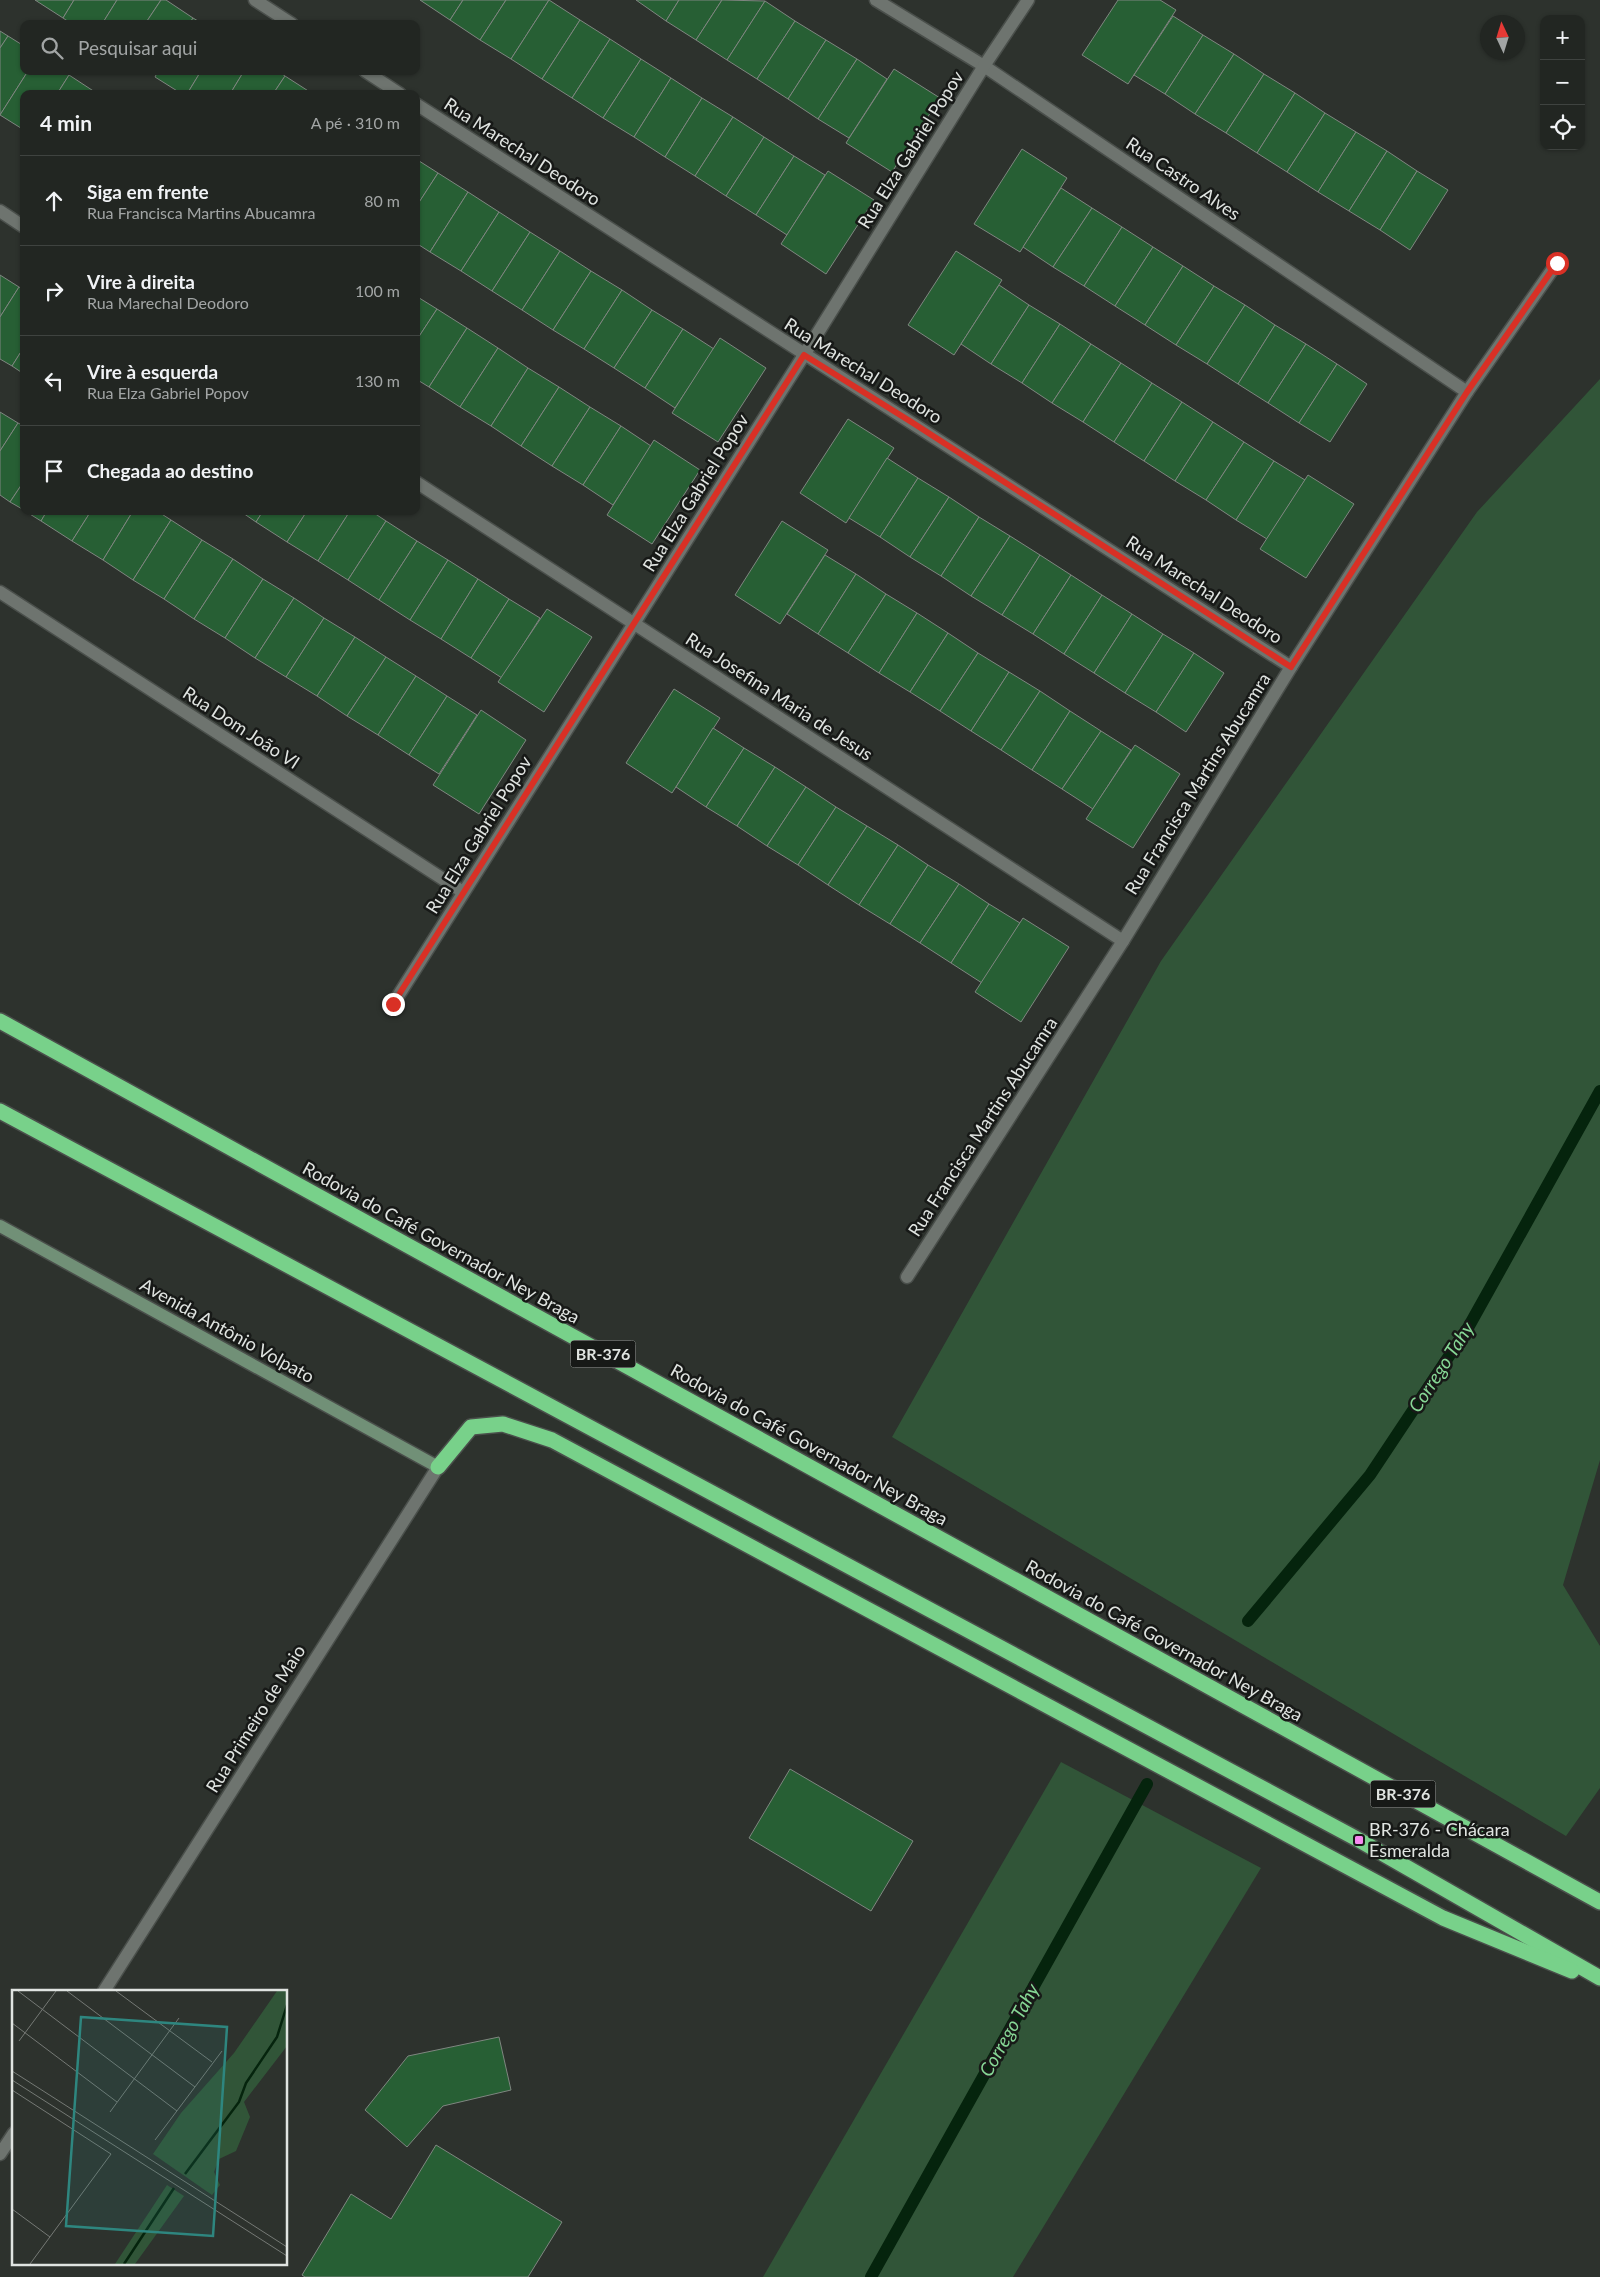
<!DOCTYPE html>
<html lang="pt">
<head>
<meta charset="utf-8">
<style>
	:root { --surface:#222622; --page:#2a2e2a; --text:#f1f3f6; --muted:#a2a5a5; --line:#3f4340 }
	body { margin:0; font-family:Lato,sans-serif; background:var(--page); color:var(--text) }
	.controls { position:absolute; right:15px; top:15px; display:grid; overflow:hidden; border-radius:10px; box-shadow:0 1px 4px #0004 }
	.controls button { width:45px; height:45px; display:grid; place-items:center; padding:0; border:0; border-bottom:1px solid var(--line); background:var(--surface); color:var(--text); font:25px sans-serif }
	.compass { position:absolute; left:1480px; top:15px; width:45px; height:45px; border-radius:50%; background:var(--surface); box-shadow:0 1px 4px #0004; rotate:356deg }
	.stop { position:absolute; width:15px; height:15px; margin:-11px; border:4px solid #d93025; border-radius:50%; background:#fff }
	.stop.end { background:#d93025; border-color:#fff; box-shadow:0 1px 5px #0008 }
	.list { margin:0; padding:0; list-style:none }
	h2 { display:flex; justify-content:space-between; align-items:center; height:65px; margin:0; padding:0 20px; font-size:21px }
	h2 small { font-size:16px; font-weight:400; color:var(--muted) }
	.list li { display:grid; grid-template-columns:32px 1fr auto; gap:15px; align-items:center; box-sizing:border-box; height:90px; padding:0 20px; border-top:1px solid var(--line) }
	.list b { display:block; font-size:19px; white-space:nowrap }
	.list p { margin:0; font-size:16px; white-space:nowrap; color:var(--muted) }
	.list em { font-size:16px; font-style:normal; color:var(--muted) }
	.icon { flex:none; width:28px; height:28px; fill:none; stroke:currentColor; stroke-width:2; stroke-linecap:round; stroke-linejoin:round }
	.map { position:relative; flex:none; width:1600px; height:2277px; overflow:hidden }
	.search { position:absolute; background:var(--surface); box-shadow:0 1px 4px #0004; left:20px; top:20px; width:400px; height:55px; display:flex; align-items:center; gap:12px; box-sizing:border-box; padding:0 18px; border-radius:10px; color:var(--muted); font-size:19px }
	.panel { position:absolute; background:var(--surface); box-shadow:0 1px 4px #0004; left:20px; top:90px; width:400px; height:425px; border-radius:10px }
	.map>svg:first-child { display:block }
	.green { fill:#315538 }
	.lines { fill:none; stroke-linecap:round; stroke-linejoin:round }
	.stream { stroke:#05240d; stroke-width:12 }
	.building { fill:#275f34; stroke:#7f8680 }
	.street-casing { stroke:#4a4f4b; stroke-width:15 }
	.secondary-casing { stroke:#4a4f4b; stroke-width:15 }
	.highway-casing { stroke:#4a4f4b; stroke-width:18 }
	.street { stroke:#6e746f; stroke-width:12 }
	.secondary { stroke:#719077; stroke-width:12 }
	.highway { stroke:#78d18a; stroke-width:15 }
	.route { stroke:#d93025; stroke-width:6 }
	.poi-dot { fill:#f589ef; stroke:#171917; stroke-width:2 }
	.labels { text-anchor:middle; stroke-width:5; stroke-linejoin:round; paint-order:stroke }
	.shield { fill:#171917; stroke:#a4a7a4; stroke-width:1 }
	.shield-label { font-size:16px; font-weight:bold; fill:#e0e4e1 }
	.street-label { font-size:18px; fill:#e0e4e1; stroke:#171917 }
	.poi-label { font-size:18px; fill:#e0e4e1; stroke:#171917; text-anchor:start }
	.water-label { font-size:19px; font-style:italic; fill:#86d795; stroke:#171917 }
	.inset-river { fill:none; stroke:#05240d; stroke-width:2.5 }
	.inset-road { fill:none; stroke:#757975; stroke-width:1 }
	.view { fill:#2e867f; fill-opacity:0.15; stroke:#2e867f; stroke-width:2.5 }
	.inset-edge { fill:none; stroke:#e0e4e1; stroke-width:2.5 }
</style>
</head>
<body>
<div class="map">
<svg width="1600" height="2277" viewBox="0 0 1600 2277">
	<rect width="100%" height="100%" fill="#2d322d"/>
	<g class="green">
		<path d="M1600,379V1460L1563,1585L1600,1646V1788L1566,1836L892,1437L1161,961L1477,512Z"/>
		<path d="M1061,1762L1261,1868L1013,2277H763Z"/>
	</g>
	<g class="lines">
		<g class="stream">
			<path d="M1248,1621L1370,1475L1469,1326L1600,1091"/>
			<path d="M871,2277L1147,1784"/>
		</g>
	</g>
	<g class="building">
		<path d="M35,0H74L63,18Z"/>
		<path d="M74,0H117L102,24H72L63,18Z"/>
		<path d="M117,0H161L145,24H102Z"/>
		<path d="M161,0H166L193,18L189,24H145Z"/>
		<path d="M420,0H463L450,20Z"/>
		<path d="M463,0H506L480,40L450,20Z"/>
		<path d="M506,0H549L511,59L480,40Z"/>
		<path d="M549,0L580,20L542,79L511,59Z"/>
		<path d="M636,0H679L666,21Z"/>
		<path d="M679,0H722L696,40L666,21Z"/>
		<path d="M722,0L765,1L727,60L696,40Z"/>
		<path d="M1118,0H1160L1176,10L1128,84L1082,55Z"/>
		<path d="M765,1L795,21L757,79L727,60Z"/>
		<path d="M1173,16L1203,35L1165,94L1134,75Z"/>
		<path d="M193,18L203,24H189Z"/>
		<path d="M580,20L610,39L572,98L542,79Z"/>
		<path d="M795,21L826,40L788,99L757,79Z"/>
		<path d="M0,31L8,36L0,48Z"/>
		<path d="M1203,35L1234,54L1195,114L1165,94Z"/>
		<path d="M8,36L24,46V71H28L0,115V48Z"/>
		<path d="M610,39L641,59L603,118L572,98Z"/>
		<path d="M826,40L857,59L818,119L788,99Z"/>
		<path d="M1234,54L1264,74L1226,133L1195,114Z"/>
		<path d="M641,59L671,78L634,137L603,118Z"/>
		<path d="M857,59L887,79L849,138L818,119Z"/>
		<path d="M894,69L940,98L892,172L846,143Z"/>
		<path d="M28,71H63L69,75L57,94H24V130L0,115Z"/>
		<path d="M158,71H201L187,94H182L155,77Z"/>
		<path d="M201,71H244L230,94H187Z"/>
		<path d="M244,71H278L285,76L273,94H230Z"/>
		<path d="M1264,74L1295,93L1257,153L1226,133Z"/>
		<path d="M69,75L98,94H57Z"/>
		<path d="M285,76L313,94H273Z"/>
		<path d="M671,78L702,98L665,157L634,137Z"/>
		<path d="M1295,93L1325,113L1287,172L1257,153Z"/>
		<path d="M702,98L733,117L695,176L665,157Z"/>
		<path d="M1325,113L1356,132L1318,192L1287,172Z"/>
		<path d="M733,117L764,137L726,196L695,176Z"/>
		<path d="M1356,132L1387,151L1349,211L1318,192Z"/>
		<path d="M764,137L794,156L756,215L726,196Z"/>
		<path d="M1022,149L1067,178L1020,252L974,224Z"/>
		<path d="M1387,151L1417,171L1380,230L1349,211Z"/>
		<path d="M794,156L825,175L787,235L756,215Z"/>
		<path d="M416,159L438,173L416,207Z"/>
		<path d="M828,171L874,200L826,274L781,244Z"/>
		<path d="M1417,171L1448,190L1410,250L1380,230Z"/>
		<path d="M438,173L468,192L430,252L416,243V207Z"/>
		<path d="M1061,188L1092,208L1053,267L1023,247Z"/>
		<path d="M468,192L499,212L461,271L430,252Z"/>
		<path d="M1092,208L1122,227L1084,286L1053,267Z"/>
		<path d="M499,212L530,232L492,291L461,271Z"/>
		<path d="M1122,227L1153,247L1115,306L1084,286Z"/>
		<path d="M530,232L560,251L522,310L492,291Z"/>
		<path d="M1153,247L1183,266L1145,325L1115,306Z"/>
		<path d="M560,251L591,271L553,330L522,310Z"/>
		<path d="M956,251L1002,280L954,355L908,325Z"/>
		<path d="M1183,266L1214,286L1176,345L1145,325Z"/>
		<path d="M591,271L622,290L584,349L553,330Z"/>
		<path d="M0,275L19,287L0,317Z"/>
		<path d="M999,285L1029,305L991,364L961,344Z"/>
		<path d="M1214,286L1245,305L1207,364L1176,345Z"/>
		<path d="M19,287L24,290V347L12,366L0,359V317Z"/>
		<path d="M622,290L652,310L614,368L584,349Z"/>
		<path d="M416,296L437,309L416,341Z"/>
		<path d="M1029,305L1060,324L1022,383L991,364Z"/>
		<path d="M1245,305L1275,325L1238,384L1207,364Z"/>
		<path d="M437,309L467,328L429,387L416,379V341Z"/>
		<path d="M652,310L683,329L645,388L614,368Z"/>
		<path d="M1060,324L1091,344L1052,403L1022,383Z"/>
		<path d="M1275,325L1306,344L1268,403L1238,384Z"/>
		<path d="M467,328L498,348L460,407L429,387Z"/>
		<path d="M683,329L714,349L675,408L645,388Z"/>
		<path d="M720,338L766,368L718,442L672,413Z"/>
		<path d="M1091,344L1121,363L1083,422L1052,403Z"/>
		<path d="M1306,344L1337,364L1299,423L1268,403Z"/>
		<path d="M24,347V374L12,366Z"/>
		<path d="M498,348L528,368L491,426L460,407Z"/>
		<path d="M1121,363L1152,383L1114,442L1083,422Z"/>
		<path d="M1337,364L1367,384L1330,442L1299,423Z"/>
		<path d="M528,368L559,387L521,446L491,426Z"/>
		<path d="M1152,383L1182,402L1144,461L1114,442Z"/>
		<path d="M559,387L590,407L552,466L521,446Z"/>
		<path d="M1182,402L1213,422L1175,481L1144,461Z"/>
		<path d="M590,407L621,426L583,485L552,466Z"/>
		<path d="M0,412L18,423L0,451Z"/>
		<path d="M848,419L894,448L846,523L800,493Z"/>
		<path d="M1213,422L1244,442L1206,500L1175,481Z"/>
		<path d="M18,423L24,426V481L10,502L0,495V451Z"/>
		<path d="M621,426L651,446L613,505L583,485Z"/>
		<path d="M654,440L700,470L652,544L607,515Z"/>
		<path d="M1244,442L1274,461L1236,520L1206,500Z"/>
		<path d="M887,458L918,478L880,537L849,518Z"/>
		<path d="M1274,461L1305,480L1267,539L1236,520Z"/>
		<path d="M1308,475L1354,504L1306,578L1260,549Z"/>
		<path d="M918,478L949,497L910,557L880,537Z"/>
		<path d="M24,481V510L10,502Z"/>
		<path d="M949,497L979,517L941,576L910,557Z"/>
		<path d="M25,511H47L41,521Z"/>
		<path d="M47,511H91L72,541L41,521Z"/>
		<path d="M91,511H133L103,560L72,541Z"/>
		<path d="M133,511H157L171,520L133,580L103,560Z"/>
		<path d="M240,511H263L256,522Z"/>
		<path d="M263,511H307L287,542L256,522Z"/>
		<path d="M307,511H350L318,561L287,542Z"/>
		<path d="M350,511H371L386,521L348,580L318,561Z"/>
		<path d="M979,517L1010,536L971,596L941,576Z"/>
		<path d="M171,520L202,540L164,599L133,580Z"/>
		<path d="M386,521L417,541L379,600L348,580Z"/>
		<path d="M782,521L828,550L780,624L735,595Z"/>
		<path d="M1010,536L1040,555L1002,615L971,596Z"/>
		<path d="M202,540L233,559L194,619L164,599Z"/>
		<path d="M417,541L448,560L410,620L379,600Z"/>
		<path d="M825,555L856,574L818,634L787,614Z"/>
		<path d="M1040,555L1071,575L1033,634L1002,615Z"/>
		<path d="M233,559L263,579L225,638L194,619Z"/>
		<path d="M448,560L478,579L441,639L410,620Z"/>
		<path d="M856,574L886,594L848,653L818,634Z"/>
		<path d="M1071,575L1102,595L1064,654L1033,634Z"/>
		<path d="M263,579L294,598L255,658L225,638Z"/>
		<path d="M478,579L509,599L471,658L441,639Z"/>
		<path d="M886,594L917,613L879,673L848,653Z"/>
		<path d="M1102,595L1132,614L1094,673L1064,654Z"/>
		<path d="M294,598L324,618L286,677L255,658Z"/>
		<path d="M509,599L540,618L502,678L471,658Z"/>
		<path d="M547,609L592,637L544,712L498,682Z"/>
		<path d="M917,613L948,633L910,692L879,673Z"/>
		<path d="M1132,614L1163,634L1125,693L1094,673Z"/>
		<path d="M324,618L355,637L317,696L286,677Z"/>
		<path d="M948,633L978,653L940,711L910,692Z"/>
		<path d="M1163,634L1194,653L1156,712L1125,693Z"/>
		<path d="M355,637L386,657L347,716L317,696Z"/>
		<path d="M978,653L1009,672L971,731L940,711Z"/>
		<path d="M1194,653L1224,673L1186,732L1156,712Z"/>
		<path d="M386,657L416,676L378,735L347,716Z"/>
		<path d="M1009,672L1040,691L1001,750L971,731Z"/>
		<path d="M416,676L447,696L409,755L378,735Z"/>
		<path d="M674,689L720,718L672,793L626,763Z"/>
		<path d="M1040,691L1070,711L1032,770L1001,750Z"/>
		<path d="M447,696L477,715L439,774L409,755Z"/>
		<path d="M481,710L526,740L479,814L433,785Z"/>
		<path d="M1070,711L1101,731L1062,789L1032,770Z"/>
		<path d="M713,728L744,748L706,807L676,787Z"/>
		<path d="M1101,731L1131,750L1093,809L1062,789Z"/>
		<path d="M1135,745L1180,774L1133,848L1086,819Z"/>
		<path d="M744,748L775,767L737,826L706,807Z"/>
		<path d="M775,767L806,787L767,846L737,826Z"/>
		<path d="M806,787L836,807L798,865L767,846Z"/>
		<path d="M836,807L867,826L828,885L798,865Z"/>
		<path d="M867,826L898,845L859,905L828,885Z"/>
		<path d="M898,845L928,865L890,924L859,905Z"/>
		<path d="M928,865L959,884L920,943L890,924Z"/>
		<path d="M959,884L989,904L951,963L920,943Z"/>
		<path d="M989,904L1020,923L982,983L951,963Z"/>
		<path d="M1023,918L1069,947L1021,1022L975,992Z"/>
		<path d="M790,1769L913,1841L871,1911L749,1838Z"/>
		<path d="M499,2037L511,2090L443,2106L407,2147L365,2110L408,2056Z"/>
		<path d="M436,2145L562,2222L528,2277H305L302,2275L351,2194L391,2219Z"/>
	</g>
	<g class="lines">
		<g class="street-casing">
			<g id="street">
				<path d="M255,0L292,24"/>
				<path d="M876,0L984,66L1467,392"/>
				<path d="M365,71L400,94"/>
				<path d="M416,104L1291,667"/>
				<path d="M0,211L24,227"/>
				<path d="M416,482L1123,941"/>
				<path d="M0,592L463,892"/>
				<path d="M393,1004L804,355L984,66L1028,0"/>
				<path d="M907,1277L1123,941L1291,667L1467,392L1557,263"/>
				<path d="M104,1991L438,1467"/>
				<path d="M0,2154L14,2133"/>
			</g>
		</g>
		<g class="secondary-casing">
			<path id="secondary" d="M0,1226L438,1467"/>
		</g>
		<g class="highway-casing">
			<g id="highway">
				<path d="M0,1021L1600,1902"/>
				<path d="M0,1111L1359,1840L1600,1978"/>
				<path d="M438,1467L471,1427L503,1424L552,1440L1443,1918L1572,1971"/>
			</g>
		</g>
		<use href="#street" class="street"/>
		<use href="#secondary" class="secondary"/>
		<use href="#highway" class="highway"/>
	</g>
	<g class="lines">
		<path class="route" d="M393,1004L804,355L913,423L1291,667L1467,392L1557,263"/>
	</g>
	<rect class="poi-dot" x="1354" y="1835" width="10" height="10" rx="2.5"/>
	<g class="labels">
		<g class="shield">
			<rect x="570.5" y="1340.5" width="65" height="27" rx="4"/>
			<rect x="1370.5" y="1780.5" width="65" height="27" rx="4"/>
		</g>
		<g class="shield-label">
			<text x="603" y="1360">BR-376</text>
			<text x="1403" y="1800">BR-376</text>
		</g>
		<g class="street-label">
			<text transform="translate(911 150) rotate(-58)" y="6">Rua Elza Gabriel Popov</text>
			<text transform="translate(522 152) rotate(33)" y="6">Rua Marechal Deodoro</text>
			<text transform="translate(1183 179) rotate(34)" y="6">Rua Castro Alves</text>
			<text transform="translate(863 371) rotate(32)" y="6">Rua Marechal Deodoro</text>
			<text transform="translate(696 493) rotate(-58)" y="6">Rua Elza Gabriel Popov</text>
			<text transform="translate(1204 590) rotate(33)" y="6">Rua Marechal Deodoro</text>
			<text transform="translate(779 697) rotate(33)" y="6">Rua Josefina Maria de Jesus</text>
			<text transform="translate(241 728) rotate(33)" y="6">Rua Dom João VI</text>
			<text transform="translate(1198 784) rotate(-58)" y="6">Rua Francisca Martins Abucamra</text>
			<text transform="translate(479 835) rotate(-58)" y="6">Rua Elza Gabriel Popov</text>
			<text transform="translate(983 1127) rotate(-57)" y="6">Rua Francisca Martins Abucamra</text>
			<text transform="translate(441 1243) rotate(29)" y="6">Rodovia do Café Governador Ney Braga</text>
			<text transform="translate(227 1331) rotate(29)" y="6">Avenida Antônio Volpato</text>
			<text transform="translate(809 1445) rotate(29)" y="6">Rodovia do Café Governador Ney Braga</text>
			<text transform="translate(1164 1641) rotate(29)" y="6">Rodovia do Café Governador Ney Braga</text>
			<text transform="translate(256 1719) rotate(-58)" y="6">Rua Primeiro de Maio</text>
		</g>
		<g class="poi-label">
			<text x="1369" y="1836">BR-376 - Chácara<tspan x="1369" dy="21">Esmeralda</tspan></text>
		</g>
		<g class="water-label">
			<text transform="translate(1441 1367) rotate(-57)" y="7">Corrego Tahy</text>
			<text transform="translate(1009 2030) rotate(-61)" y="7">Corrego Tahy</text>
		</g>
	</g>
	<g transform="translate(12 1990)">
		<rect width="275" height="275" fill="#2d322d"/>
		<path d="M265,1H275V56L232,112L238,127L224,161L207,169L202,182L208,195L200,205L141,164L169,123L222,63ZM155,195L172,206L123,274H103Z" fill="#315538"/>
		<path class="inset-river" d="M173,184L227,112L234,93L265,47L275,15M112,274L162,198"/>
		<path class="inset-road" d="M6,1L165,121M55,1L183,97M104,1L200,72M0,33L105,112M7,51L44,1M0,81L275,257M0,90L275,266M0,100L99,164L18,274M98,122L167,28M143,150L210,61M0,219L38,247"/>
		<path class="view" d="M69,27L215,37L201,246L54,236Z"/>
		<rect width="275" height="275" class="inset-edge"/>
	</g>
</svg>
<div class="controls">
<button>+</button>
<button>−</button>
<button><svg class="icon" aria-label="locate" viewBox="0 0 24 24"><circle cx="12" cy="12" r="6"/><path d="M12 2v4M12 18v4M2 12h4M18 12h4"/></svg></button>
</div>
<svg class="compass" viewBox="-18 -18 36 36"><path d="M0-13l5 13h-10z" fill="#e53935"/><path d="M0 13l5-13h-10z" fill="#a2a5a5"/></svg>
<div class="stop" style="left:1557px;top:263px"></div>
<div class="stop end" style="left:393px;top:1004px"></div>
<div class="search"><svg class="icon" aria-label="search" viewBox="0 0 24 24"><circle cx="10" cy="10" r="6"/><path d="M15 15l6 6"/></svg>Pesquisar aqui</div>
<section class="panel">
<h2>4 min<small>A pé · 310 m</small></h2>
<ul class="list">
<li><svg class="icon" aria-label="ahead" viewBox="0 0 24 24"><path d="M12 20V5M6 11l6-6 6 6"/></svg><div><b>Siga em frente</b><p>Rua Francisca Martins Abucamra</p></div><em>80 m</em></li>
<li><svg class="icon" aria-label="right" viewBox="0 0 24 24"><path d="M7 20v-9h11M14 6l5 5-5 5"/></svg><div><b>Vire à direita</b><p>Rua Marechal Deodoro</p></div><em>100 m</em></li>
<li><svg class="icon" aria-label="left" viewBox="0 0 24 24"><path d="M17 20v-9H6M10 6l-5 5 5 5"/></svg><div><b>Vire à esquerda</b><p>Rua Elza Gabriel Popov</p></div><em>130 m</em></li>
<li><svg class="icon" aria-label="arrive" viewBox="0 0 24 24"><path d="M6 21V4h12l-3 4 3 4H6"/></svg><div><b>Chegada ao destino</b></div></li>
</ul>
</section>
</div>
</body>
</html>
